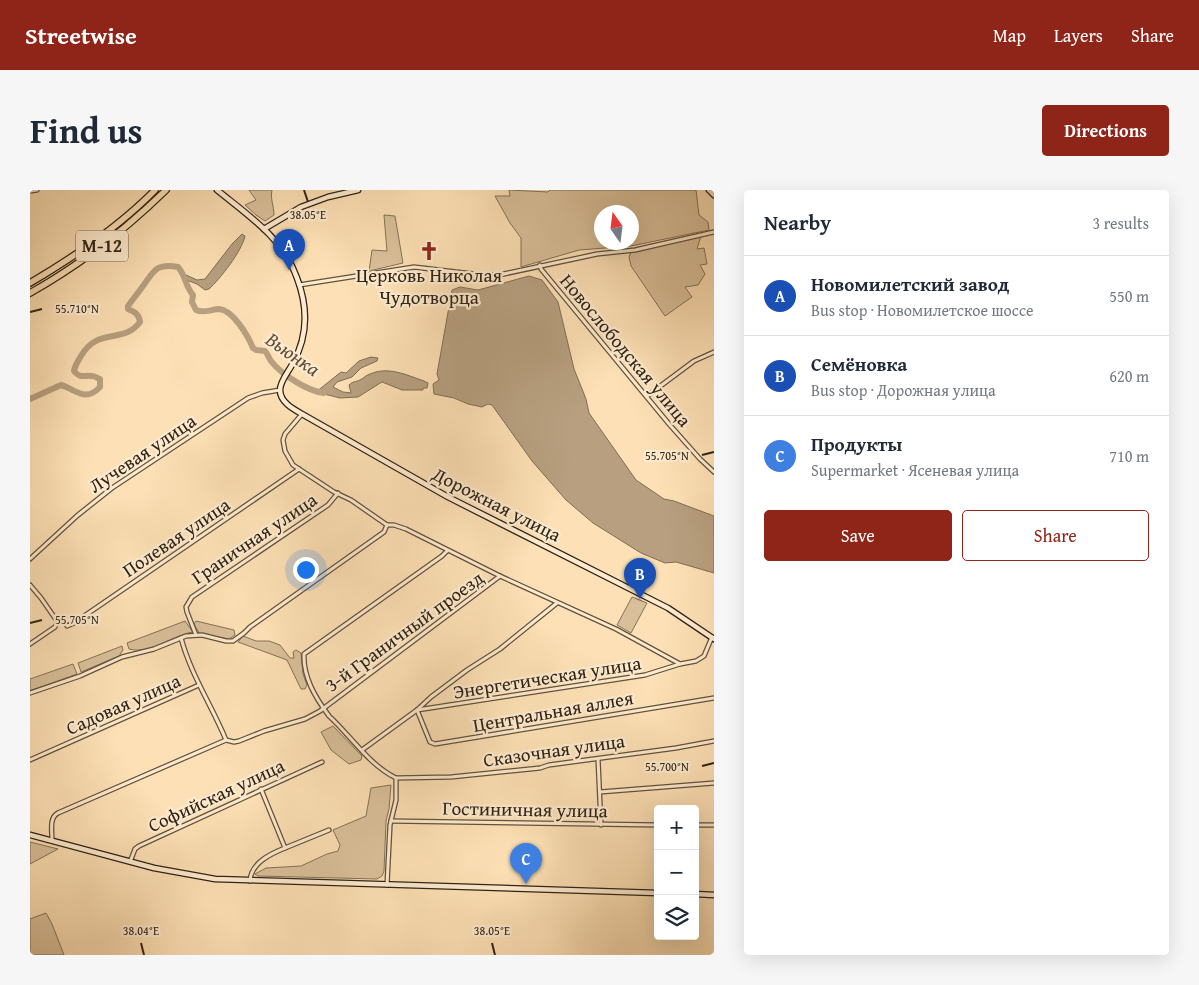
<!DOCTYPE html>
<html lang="en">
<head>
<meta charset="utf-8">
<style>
	:root { --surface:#fff; --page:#f6f6f7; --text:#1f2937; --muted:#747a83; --line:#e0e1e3; --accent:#8f2418 }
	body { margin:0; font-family:"Gentium Book Plus",serif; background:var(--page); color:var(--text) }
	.controls { position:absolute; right:15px; bottom:15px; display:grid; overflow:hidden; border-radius:5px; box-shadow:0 5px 20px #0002 }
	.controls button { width:45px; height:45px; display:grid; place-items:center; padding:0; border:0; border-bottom:1px solid var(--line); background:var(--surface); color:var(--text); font:25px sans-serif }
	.compass { position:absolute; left:564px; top:15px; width:45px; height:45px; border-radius:50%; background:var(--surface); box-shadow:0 5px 20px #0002; rotate:346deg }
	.you { position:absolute; left:275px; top:379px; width:18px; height:18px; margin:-12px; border:4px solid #fff; border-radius:50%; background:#1a73e8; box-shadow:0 0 0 8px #1a73e833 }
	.badge { display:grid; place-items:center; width:32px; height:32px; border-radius:50%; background:var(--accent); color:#fff; font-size:16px; font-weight:700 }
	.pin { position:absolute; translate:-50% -41px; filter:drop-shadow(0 1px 2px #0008) }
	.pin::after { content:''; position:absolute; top:26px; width:18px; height:15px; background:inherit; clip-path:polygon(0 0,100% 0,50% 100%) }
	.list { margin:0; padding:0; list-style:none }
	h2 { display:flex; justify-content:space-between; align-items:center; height:65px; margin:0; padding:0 20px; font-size:21px }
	h2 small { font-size:16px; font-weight:400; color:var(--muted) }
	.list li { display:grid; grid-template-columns:32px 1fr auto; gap:15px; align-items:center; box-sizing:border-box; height:80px; padding:0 20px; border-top:1px solid var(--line) }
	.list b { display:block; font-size:19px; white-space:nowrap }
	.list p { margin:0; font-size:16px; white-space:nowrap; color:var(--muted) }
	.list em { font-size:16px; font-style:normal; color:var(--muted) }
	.actions { display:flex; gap:10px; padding:15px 20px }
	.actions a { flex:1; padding:11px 0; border:1px solid var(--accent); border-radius:5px; text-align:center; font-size:18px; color:var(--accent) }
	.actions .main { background:var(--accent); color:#fff }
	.icon { flex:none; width:28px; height:28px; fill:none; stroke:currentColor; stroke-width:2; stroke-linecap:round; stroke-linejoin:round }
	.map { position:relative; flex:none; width:684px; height:765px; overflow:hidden; border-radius:5px }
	header { display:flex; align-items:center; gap:30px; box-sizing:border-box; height:70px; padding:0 25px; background:var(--accent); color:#fff }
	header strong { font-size:24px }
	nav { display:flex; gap:28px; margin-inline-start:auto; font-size:18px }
	.intro { display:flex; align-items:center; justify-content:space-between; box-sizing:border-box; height:120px; padding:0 30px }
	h1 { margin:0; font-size:35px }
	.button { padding:12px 22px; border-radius:5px; background:var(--accent); color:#fff; font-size:18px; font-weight:700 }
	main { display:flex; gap:30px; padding:0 30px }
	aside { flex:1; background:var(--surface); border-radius:5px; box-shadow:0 5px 20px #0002 }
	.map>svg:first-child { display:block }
	.green { fill:#dac09a; stroke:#847158; fill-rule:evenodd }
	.water { fill:#b79f7f; stroke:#806d55 }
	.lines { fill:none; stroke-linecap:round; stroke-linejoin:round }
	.river { stroke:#b79f7f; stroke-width:6 }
	.street-casing { stroke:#62523d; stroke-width:5.5 }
	.secondary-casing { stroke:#2e2215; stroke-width:7 }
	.highway-casing { stroke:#2e2215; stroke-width:8 }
	.street { stroke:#feebcf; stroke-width:3 }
	.secondary { stroke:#feebcf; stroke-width:4.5 }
	.highway { stroke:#fde0b5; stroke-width:5.5 }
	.ticks { fill:none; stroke:#2e2215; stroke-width:2 }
	.labels { text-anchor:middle; stroke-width:4.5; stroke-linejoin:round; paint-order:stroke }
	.shield { fill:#feebcf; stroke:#6c5e4d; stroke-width:1 }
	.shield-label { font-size:18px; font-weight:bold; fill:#2e2215 }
	.poi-label { font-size:19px; fill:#2e2215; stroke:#feebcf }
	.street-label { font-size:19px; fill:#2e2215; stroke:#feebcf }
	.water-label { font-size:20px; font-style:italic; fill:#5e4e3a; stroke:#feebcf }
	.ticks-label { font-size:12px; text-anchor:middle; fill:#2e2215; stroke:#feebcf; stroke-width:4.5; stroke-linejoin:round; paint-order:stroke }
</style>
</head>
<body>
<header>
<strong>Streetwise</strong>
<nav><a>Map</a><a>Layers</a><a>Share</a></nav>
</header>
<div class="intro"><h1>Find us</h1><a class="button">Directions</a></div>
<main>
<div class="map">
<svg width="684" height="765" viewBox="0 0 684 765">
	<rect width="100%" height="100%" fill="#fde0b5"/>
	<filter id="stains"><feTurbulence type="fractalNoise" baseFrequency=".004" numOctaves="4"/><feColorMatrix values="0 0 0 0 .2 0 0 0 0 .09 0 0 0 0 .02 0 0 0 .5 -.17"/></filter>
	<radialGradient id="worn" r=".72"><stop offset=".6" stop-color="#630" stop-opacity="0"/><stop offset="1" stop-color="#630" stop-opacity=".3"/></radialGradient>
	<g class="green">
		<path d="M219,0H242C240,8 244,17 244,25L235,31L226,25L215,15L226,10Z"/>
		<path d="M479,0L518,2L520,0H666L669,25L678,32L679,40L601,56L549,60L491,77V48L480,33L465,6H480ZM572,22H602V52H572Z"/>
		<path d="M354,25L365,26L373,73L339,81L342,60L357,61Z"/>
		<path d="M671,46L667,59L674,58L677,74L670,75L675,84L668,95L655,97L662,107L635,126L601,76L599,67L601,62Z"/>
		<path d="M602,407L617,413L601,443L587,435Z"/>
		<path d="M155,431L163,442C142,445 120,465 99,459L97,453Z"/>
		<path d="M166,431L204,440L205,445L199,449L169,443L164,434Z"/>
		<path d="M213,446L226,451H239L250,455L260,468H264L263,462L266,460L271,463L273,484L277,495L275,499H271L257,470L208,452Z"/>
		<path d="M92,456L93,460L89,466L51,482L48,473Z"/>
		<path d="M43,474L47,484L0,501V489Z"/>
		<path d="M303,536L332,566L331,570L319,574L301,560L291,542Z"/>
		<path d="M361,595L359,619L356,631L354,681L352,686L347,689L228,686L225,684L236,678L271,676L297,664L308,661L310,655L303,640L336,626L341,598Z"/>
		<path d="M0,652L28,659L0,674Z"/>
		<path d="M16,723L22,734L34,765H0V729Z"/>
	</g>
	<g class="water">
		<path d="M212,44L215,46C212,61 190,89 179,99L175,100L167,94L154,89V84L167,90L175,89L202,54Z"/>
		<path d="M499,86L512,90L528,112L544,179L556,209L559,223L606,290L634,309L644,311L684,326V383L646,372L635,373L611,363L563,333L536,310L502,271L462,215L458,214L452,217L438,214L424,208L404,204L403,194L409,190L407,184L422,100L430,97L448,100Z"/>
		<path d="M341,167L348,168L347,171L331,178L322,187L307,192L303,197L313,202L321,203L319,195C323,191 326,192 330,190C334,188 336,185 340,184C359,176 376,185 394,191L398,193L397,198H393V200H372L352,192L328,207L310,208L286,202L311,182L316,183L329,171Z"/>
	</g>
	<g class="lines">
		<path class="river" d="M0,209L31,195C45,199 55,213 70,197V189C67,188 65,186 62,186C54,185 50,189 44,181C45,175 48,171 51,166C69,136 93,155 110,132C109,124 105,122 98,119V116C103,109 108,103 113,96C124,81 126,73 148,77C156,86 155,96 163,105L162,112L166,120C175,124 181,119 189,119C203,120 218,146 223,158L226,160L235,161C238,164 238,167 241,171C251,184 277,201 294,203"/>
		<g class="street-casing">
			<g id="street">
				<path d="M0,1L7,0"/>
				<path d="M510,75L511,79L639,234L670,269L684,282"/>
				<path d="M269,95L384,77L452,85H469L567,64L605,60L684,42"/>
				<path d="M617,206L664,171L684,162"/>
				<path d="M272,224L255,244L253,250L255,261L263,275L304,302L321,310L357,335"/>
				<path d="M357,335H364L376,339L470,386L586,439L650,474L666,471L674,466L682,447"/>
				<path d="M417,361L412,366L274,464C273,487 285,507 299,526C321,546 339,575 366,588L421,587L510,578L519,575L646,558L684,551"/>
				<path d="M0,369L48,325L82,298L218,208L232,203L250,200"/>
				<path d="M0,395L11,408L27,431L25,437L0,454"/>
				<path d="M37,436L44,433L269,279"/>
				<path d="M166,445L157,422L156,417L162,407L298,315L308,303"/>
				<path d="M151,448C161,485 182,516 196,550"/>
				<path d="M650,474L615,485L387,520L400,552L405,554L684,508"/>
				<path d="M0,503L50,486L92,467L124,459L156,446L172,445L196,451H203L214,443L220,437L354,342L357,335"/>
				<path d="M332,560L387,520L401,507L437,480L470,459L527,413"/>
				<path d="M568,569L571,635"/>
				<path d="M0,570L169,495"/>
				<path d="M570,602L684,593"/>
				<path d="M361,631L628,635"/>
				<path d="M665,635H684"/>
				<path d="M22,650C22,640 19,628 28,623L196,550L204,552L209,551L234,541L275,529L290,521L470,386"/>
				<path d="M255,658L299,640"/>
				<path d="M100,672L105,659L109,656L292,572"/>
				<path d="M220,691C221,673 240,664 255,658L231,599"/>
				<path d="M357,695L360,635L366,610V588"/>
			</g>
		</g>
		<g class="secondary-casing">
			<g id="secondary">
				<path d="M187,0C219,26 253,48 267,88C278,117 278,146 263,173C259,181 250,191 250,200C250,212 263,219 272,224L418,307L638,418L684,449"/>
				<path d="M679,0L684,5"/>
				<path d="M234,39L271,17L298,7L328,0"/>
				<path d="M0,645L124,678L185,689L628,703"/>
				<path d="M665,704L684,705"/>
			</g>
		</g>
		<g class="highway-casing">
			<g id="highway">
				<path d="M0,93C44,67 89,37 125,0"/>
				<path d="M0,103C50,75 95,40 136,0"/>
			</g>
		</g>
		<use href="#street" class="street"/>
		<use href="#secondary" class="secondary"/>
		<use href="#highway" class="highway"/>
	</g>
	<path class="ticks" d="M274,0L278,12M0,122L12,119M672,265L684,262M0,433L12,430M672,576L684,573M111,753L114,765M462,753L465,765"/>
	<defs>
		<g id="church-bare" transform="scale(1.5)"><path d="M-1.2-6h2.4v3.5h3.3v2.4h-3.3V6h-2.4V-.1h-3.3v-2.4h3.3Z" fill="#8f2418" stroke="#feebcf" stroke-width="2.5" paint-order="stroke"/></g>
	</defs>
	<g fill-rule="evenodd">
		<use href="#church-bare" x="399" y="61"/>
	</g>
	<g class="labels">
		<rect class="shield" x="46" y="40.5" width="52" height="31" rx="4"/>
		<g class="shield-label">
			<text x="72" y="62">М-12</text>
		</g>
		<g class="poi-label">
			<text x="399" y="92">Церковь Николая<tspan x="399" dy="22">Чудотворца</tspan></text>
		</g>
		<g class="street-label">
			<text transform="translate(596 160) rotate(50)" y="7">Новослободская улица</text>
			<text transform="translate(112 263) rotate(-34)" y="7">Лучевая улица</text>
			<text transform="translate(467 314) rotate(27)" y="7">Дорожная улица</text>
			<text transform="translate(146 347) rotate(-34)" y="7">Полевая улица</text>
			<text transform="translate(224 348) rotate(-34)" y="7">Граничная улица</text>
			<text transform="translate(374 441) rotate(-36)" y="7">3-й Граничный проезд</text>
			<text transform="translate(517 487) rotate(-9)" y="7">Энергетическая улица</text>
			<text transform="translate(93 514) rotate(-24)" y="7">Садовая улица</text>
			<text transform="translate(523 521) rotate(-10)" y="7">Центральная аллея</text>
			<text transform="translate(524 560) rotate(-8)" y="7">Сказочная улица</text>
			<text transform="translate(186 605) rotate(-25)" y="7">Софийская улица</text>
			<text transform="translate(495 619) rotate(1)" y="7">Гостиничная улица</text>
		</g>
		<g class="water-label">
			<text transform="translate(263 164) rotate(35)" y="7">Вьюнка</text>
		</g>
	</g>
	<g class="ticks-label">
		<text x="278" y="29">38.05°E</text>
		<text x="47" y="123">55.710°N</text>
		<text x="637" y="270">55.705°N</text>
		<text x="47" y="434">55.705°N</text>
		<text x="637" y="581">55.700°N</text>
		<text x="111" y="745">38.04°E</text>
		<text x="462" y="745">38.05°E</text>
	</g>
	<rect width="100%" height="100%" filter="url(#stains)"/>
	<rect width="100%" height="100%" fill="url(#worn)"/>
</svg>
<div class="controls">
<button>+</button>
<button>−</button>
<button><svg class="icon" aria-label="layers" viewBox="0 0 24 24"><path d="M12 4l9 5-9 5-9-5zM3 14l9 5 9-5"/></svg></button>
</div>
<svg class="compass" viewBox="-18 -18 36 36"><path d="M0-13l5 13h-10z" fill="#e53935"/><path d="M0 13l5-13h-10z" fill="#747a83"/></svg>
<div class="you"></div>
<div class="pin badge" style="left:259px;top:80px;background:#1a4fb4">A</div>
<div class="pin badge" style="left:610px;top:409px;background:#1a4fb4">B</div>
<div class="pin badge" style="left:496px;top:694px;background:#3f7fe0">C</div>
</div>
<aside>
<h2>Nearby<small>3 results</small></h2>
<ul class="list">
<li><span class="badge" style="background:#1a4fb4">A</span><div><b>Новомилетский завод</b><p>Bus stop · Новомилетское шоссе</p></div><em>550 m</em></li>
<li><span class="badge" style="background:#1a4fb4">B</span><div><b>Семёновка</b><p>Bus stop · Дорожная улица</p></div><em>620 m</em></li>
<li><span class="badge" style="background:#3f7fe0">C</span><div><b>Продукты</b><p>Supermarket · Ясеневая улица</p></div><em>710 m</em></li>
</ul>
<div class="actions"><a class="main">Save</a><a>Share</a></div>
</aside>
</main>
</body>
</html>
